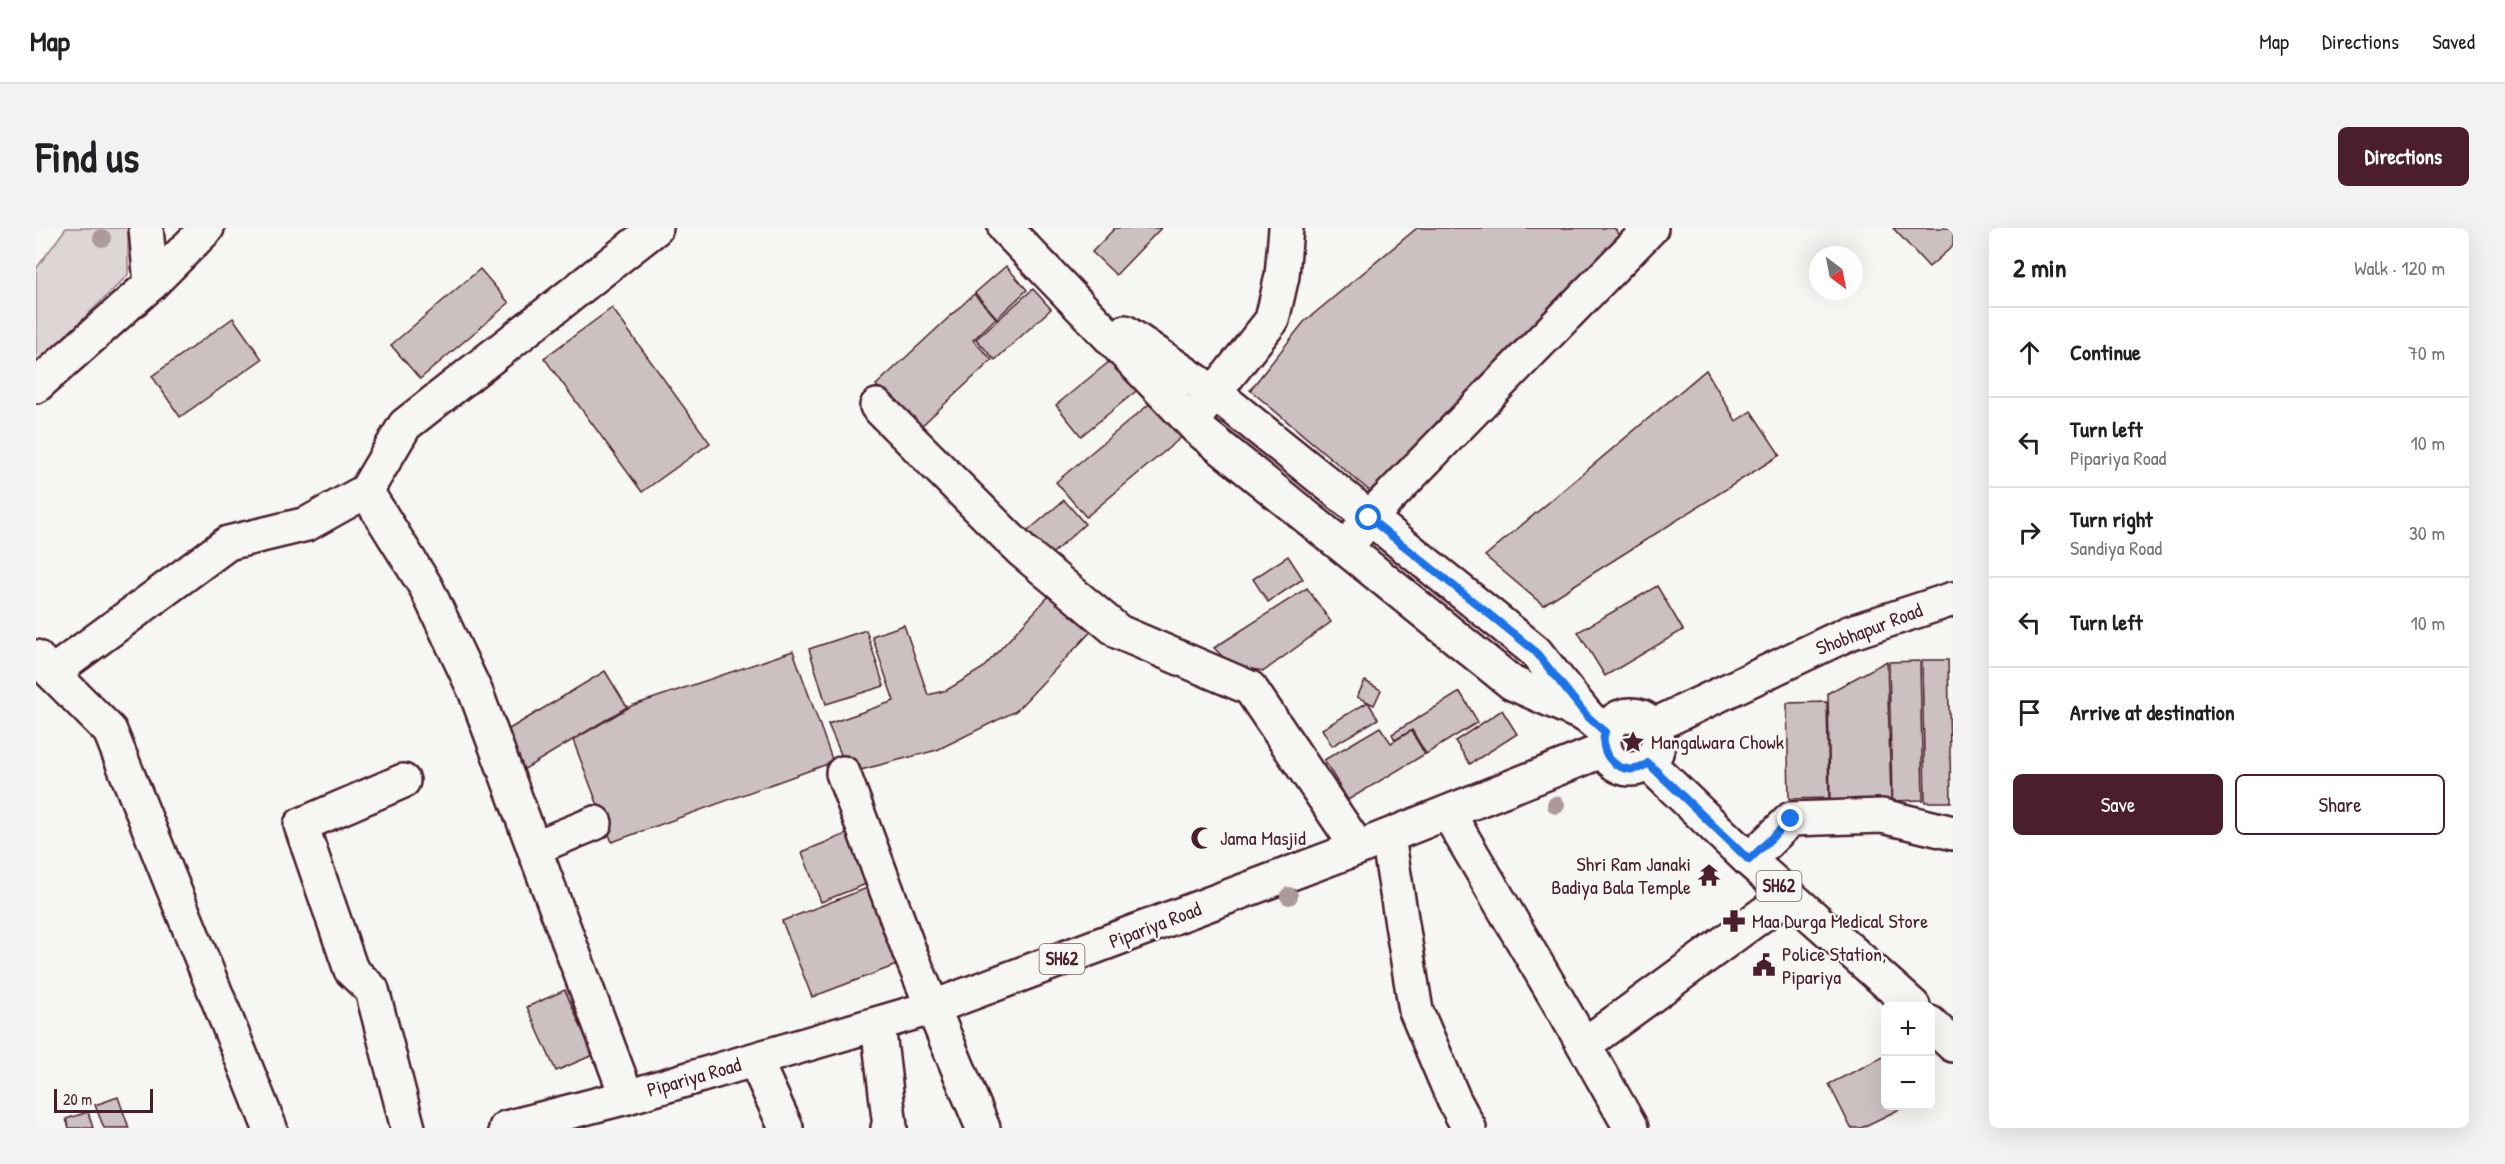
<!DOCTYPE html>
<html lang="en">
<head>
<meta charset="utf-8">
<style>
	:root { --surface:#fff; --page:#f2f2f2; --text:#202124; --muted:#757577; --line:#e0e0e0; --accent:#4a1f2b }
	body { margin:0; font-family:"Patrick Hand",sans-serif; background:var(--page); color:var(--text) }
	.controls { position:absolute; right:18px; bottom:18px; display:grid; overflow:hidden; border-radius:9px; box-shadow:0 6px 24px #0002 }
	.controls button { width:54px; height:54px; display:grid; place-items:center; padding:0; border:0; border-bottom:2px solid var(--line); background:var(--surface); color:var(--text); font:30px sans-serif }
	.compass { position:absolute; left:1773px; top:18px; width:54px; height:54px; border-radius:50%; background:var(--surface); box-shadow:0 6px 24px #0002; rotate:148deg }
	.scale { position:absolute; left:18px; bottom:15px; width:99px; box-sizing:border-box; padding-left:6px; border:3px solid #4a1f2b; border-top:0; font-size:16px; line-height:21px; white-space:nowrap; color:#4a1f2b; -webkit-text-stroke:4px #f6f6f2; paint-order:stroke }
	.stop { position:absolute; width:18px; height:18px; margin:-14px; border:4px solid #1a73e8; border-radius:50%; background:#fff }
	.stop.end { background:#1a73e8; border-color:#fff; box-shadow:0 2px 6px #0008 }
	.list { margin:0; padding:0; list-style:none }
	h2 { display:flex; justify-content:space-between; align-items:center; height:78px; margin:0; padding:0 24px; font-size:26px }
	h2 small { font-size:20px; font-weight:400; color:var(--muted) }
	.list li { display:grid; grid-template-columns:39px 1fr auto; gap:18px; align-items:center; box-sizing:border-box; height:90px; padding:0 24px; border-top:2px solid var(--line) }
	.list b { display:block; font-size:22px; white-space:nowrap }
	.list p { margin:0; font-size:20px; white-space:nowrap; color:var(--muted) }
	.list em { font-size:20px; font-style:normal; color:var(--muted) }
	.actions { display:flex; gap:12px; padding:18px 24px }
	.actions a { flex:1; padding:14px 0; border:2px solid var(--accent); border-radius:9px; text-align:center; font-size:21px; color:var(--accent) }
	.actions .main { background:var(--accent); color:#fff }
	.icon { flex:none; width:33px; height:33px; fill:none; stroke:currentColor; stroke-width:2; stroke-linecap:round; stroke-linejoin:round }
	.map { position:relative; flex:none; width:1917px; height:900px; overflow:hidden; border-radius:9px }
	header { display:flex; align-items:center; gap:36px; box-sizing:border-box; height:84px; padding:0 30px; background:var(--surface); border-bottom:2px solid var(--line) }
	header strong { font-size:28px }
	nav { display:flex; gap:33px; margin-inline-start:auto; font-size:21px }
	.intro { display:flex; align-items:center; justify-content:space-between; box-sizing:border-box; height:144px; padding:0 36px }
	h1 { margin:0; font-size:42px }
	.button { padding:15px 27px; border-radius:9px; background:var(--accent); color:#fff; font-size:21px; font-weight:700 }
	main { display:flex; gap:36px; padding:0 36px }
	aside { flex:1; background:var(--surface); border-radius:9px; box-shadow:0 6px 24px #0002 }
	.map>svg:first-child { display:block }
	.green { fill:#ddd6d5; stroke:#947a80; stroke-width:1.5 }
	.building { fill:#ccc1c0; stroke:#4a1f2b; stroke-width:1.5 }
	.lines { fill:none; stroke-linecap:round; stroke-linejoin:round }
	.minor-casing { stroke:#4a1f2b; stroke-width:38 }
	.major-casing { stroke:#4a1f2b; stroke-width:38 }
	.minor { stroke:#f6f6f2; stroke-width:33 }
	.major { stroke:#f6f6f2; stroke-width:33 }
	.tree { fill:#ac999c }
	.route { stroke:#1a73e8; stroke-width:8 }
	.labels { text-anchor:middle; stroke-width:4.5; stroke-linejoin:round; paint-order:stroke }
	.shield { fill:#f6f6f2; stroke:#7e6067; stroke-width:1.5 }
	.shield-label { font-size:18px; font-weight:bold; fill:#4a1f2b }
	.street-label { font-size:20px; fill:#4a1f2b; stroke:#f6f6f2 }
	.poi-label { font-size:20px; fill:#4a1f2b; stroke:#f6f6f2; text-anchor:start }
</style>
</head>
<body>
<header>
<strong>Map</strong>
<nav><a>Map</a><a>Directions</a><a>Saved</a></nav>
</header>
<div class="intro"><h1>Find us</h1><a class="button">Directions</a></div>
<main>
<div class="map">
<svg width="1917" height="900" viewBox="0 0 1917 900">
	<rect width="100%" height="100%" fill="#f6f6f2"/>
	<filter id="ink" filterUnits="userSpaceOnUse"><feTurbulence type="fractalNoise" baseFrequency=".0167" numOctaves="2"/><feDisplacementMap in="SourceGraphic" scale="12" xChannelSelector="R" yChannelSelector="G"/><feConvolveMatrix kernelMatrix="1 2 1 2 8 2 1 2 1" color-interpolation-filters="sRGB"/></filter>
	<g filter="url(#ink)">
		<path class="green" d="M30,0H92V47L0,137V41Z"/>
		<g class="building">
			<path d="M1079,0H1125L1080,47L1056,24Z"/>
			<path d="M1381,0H1578L1586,9L1342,270L1214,162L1268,94Z"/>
			<path d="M1857,0H1917V18L1893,39Z"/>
			<path d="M970,38L991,62L961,90L939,65Z"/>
			<path d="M444,41L473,75L384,151L355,117Z"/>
			<path d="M997,61L1015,81L959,132L940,111Z"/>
			<path d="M938,66L960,90L937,112L956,132L882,201L840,157Z"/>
			<path d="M576,80L674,215L606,264L508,130Z"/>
			<path d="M197,90L226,131L144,189L116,148Z"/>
			<path d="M1079,129L1104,160L1045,208L1020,177Z"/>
			<path d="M1670,142L1700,193L1715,183L1744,227L1507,377L1449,328Z"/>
			<path d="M1117,173L1147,208L1050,289L1020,254Z"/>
			<path d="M1028,272L1049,296L1009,332L987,307Z"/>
			<path d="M1252,328L1267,351L1232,374L1217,351Z"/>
			<path d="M1022,358L1064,394L980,483L901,522L813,545L792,496L858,473L836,408L868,397L892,467L911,462L947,440Z"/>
			<path d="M1621,358L1647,402L1569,448L1542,404Z"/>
			<path d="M1271,360L1295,394L1228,443L1196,438L1178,420Z"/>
			<path d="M830,402L848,458L790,476L773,421Z"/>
			<path d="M757,423L797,534L576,614L537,512L595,478Z"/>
			<path d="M1886,432H1912L1915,574H1889Z"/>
			<path d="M1851,433L1855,571L1794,573L1792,465Z"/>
			<path d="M1884,433L1887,572L1856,573L1853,434Z"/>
			<path d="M569,443L591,479L487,542L465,506Z"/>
			<path d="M1329,453L1345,462L1338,477L1321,469Z"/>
			<path d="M1424,464L1442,494L1390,526L1376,502L1359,512L1356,506Z"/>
			<path d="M1332,474L1342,491L1296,518L1286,501Z"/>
			<path d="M1791,474L1793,570L1753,571L1751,475Z"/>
			<path d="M1466,482L1481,506L1434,536L1419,513Z"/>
			<path d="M1344,499L1355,515L1375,503L1389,526L1312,572L1288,532Z"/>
			<path d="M815,604L835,654L785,674L766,624Z"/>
			<path d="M834,659L863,736L776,769L746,693Z"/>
			<path d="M529,762L557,827L520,843L491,779Z"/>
			<path d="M1849,828L1850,878H1870L1825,900H1815L1793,856Z"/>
			<path d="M82,869L93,900H68L59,877Z"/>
			<path d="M52,884L57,900H33L30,891Z"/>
		</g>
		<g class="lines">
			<g class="minor-casing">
				<g id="minor">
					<path d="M110,0L115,56"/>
					<path d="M969,0L1162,201L1476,455L1551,488"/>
					<path d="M1089,104L1184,169L1499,423L1551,488L1569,504"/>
					<path d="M0,158L115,56L171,0"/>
					<path d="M841,178L986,323L1083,404L1214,460L1322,620"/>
					<path d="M1164,183L1236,92L1246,48L1250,0"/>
					<path d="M330,263L390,359L440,465L591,869"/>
					<path d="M1320,307L1333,290L1615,0"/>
					<path d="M0,429L74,503L234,900"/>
					<path d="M16,445L192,315L271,296L330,263L369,197L620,0"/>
					<path d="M807,545L874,725L947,900"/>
					<path d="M367,553L265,597L315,742L336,762L372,900"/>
					<path d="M1412,585L1548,817"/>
					<path d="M1352,609L1380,783L1418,872L1433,900"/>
					<path d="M498,620L559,595"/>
					<path d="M1713,632L1755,591L1846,588L1917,605"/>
					<path d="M842,796L854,899L852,900"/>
					<path d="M719,832L750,900"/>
					<path d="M1595,900L1548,817L1753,667"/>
				</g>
			</g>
			<g class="major-casing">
				<g id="major">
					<circle cx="1595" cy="514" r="27"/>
					<path d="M1617,498L1813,405L1917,371"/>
					<path d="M1612,535L1713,632L1877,778"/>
					<path d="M1894,795L1917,817"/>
					<path d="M470,900L591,869L898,779L1322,620L1568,522"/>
				</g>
			</g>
			<use href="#minor" class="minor"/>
			<use href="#major" class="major"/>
		</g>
		<g class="tree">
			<circle cx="66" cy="10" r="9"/>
			<circle cx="1520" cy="577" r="9"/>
			<circle cx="1253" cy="668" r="9"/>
		</g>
	</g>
	<g class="lines" filter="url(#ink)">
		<path class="route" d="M1333,290L1499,423L1551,488L1569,504C1560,530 1591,553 1612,535L1713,632L1755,591"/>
	</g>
	<defs>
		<g id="sight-bare" transform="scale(1.8)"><path d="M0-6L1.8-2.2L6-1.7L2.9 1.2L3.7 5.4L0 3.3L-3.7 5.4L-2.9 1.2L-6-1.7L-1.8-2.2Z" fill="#4a1f2b" stroke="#f6f6f2" stroke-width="2.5" paint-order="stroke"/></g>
		<g id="mosque-bare" transform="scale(1.8)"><path d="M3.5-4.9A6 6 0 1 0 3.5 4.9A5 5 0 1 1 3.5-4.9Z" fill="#4a1f2b" stroke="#f6f6f2" stroke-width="2.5" paint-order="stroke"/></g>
		<g id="temple-bare" transform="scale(1.8)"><path d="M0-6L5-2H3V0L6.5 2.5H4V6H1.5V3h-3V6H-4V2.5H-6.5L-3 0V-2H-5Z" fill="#4a1f2b" stroke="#f6f6f2" stroke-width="2.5" paint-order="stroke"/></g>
		<g id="pharmacy-bare" transform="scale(1.8)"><path d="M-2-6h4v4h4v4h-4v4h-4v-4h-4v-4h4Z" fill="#4a1f2b" stroke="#f6f6f2" stroke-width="2.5" paint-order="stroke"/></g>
		<g id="civic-bare" transform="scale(1.8)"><path d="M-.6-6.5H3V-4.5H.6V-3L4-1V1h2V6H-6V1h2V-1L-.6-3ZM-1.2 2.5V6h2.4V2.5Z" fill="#4a1f2b" stroke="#f6f6f2" stroke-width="2.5" paint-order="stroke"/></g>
	</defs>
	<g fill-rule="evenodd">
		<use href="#sight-bare" x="1597" y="514"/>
		<use href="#mosque-bare" x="1166" y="610"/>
		<use href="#temple-bare" x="1673" y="647"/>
		<use href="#pharmacy-bare" x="1698" y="693"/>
		<use href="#civic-bare" x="1728" y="737"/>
	</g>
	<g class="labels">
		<g class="shield">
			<rect x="1720.5" y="643" width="45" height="30" rx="4.5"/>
			<rect x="1003.5" y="716" width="45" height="30" rx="4.5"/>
		</g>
		<g class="shield-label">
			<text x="1743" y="664">SH62</text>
			<text x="1026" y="737">SH62</text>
		</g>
		<g class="street-label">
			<text transform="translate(1833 401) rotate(-21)" y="7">Shobhapur Road</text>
			<text transform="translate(1119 697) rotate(-21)" y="7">Pipariya Road</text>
			<text transform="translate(658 849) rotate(-16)" y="7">Pipariya Road</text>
		</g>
		<g class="poi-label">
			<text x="1615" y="521">Mangalwara Chowk</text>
			<text x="1184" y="617">Jama Masjid</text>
			<text x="1655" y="643" text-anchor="end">Shri Ram Janaki<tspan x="1655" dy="23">Badiya Bala Temple</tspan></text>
			<text x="1716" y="700">Maa Durga Medical Store</text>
			<text x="1746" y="733">Police Station,<tspan x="1746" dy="23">Pipariya</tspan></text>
		</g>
	</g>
</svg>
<div class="controls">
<button>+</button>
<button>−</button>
</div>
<svg class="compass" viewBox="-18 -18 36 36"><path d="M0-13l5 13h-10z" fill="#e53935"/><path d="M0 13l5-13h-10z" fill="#757577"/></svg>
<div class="scale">20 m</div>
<div class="stop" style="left:1333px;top:290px"></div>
<div class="stop end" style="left:1755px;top:591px"></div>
</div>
<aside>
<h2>2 min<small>Walk · 120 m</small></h2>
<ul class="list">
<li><svg class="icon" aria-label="ahead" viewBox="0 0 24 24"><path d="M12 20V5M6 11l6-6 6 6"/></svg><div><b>Continue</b></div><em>70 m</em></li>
<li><svg class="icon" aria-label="left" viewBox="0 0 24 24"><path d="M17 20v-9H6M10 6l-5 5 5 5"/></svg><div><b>Turn left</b><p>Pipariya Road</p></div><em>10 m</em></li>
<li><svg class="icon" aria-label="right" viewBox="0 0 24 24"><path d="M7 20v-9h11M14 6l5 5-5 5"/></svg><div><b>Turn right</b><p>Sandiya Road</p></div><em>30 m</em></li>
<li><svg class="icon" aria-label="left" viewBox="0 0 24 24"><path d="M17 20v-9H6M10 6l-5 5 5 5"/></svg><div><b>Turn left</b></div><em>10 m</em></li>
<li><svg class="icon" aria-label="arrive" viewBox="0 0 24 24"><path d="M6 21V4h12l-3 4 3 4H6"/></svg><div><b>Arrive at destination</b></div></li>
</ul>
<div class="actions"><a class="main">Save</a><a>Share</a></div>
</aside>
</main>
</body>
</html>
